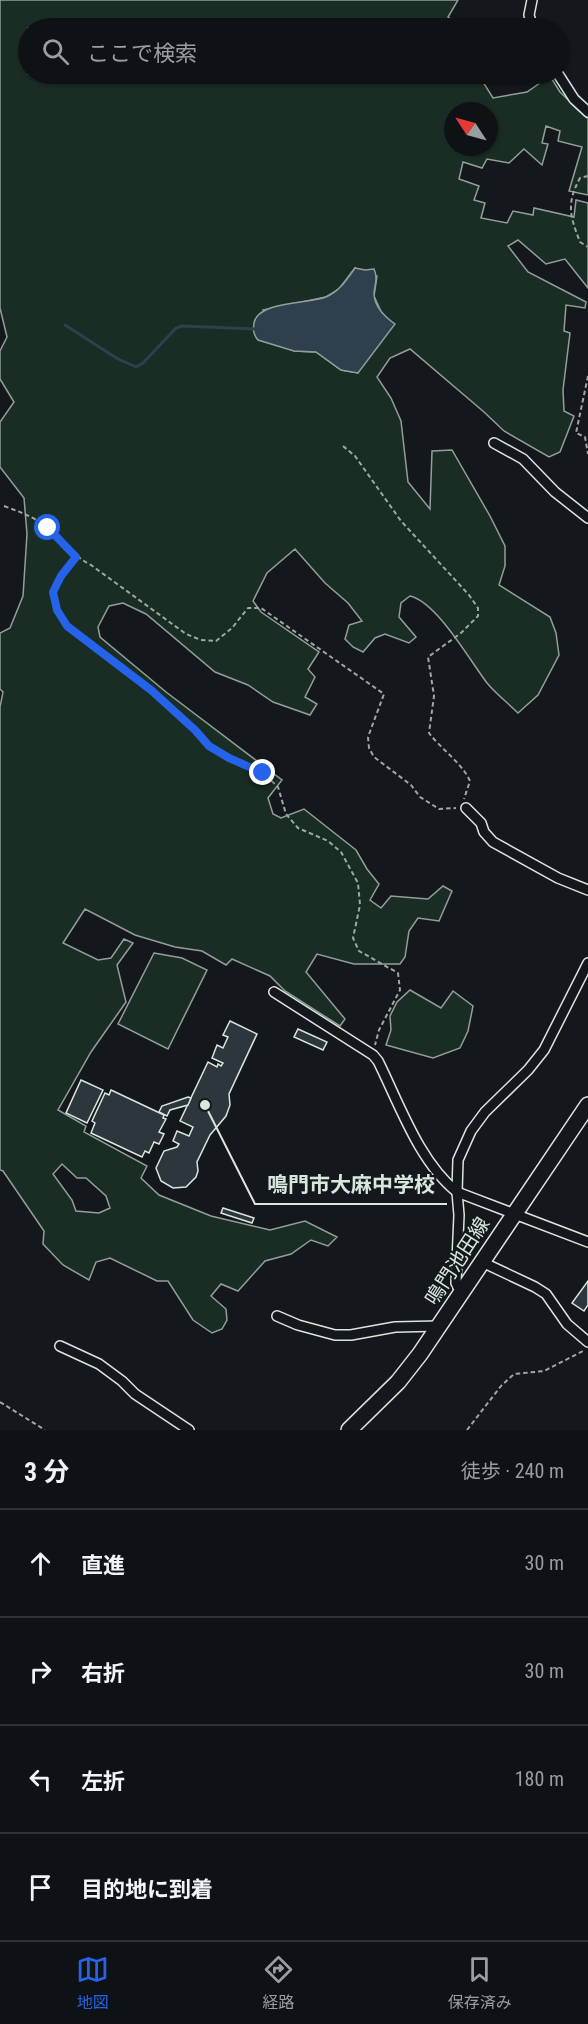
<!DOCTYPE html>
<html lang="ja">
<head>
<meta charset="utf-8">
<style>
	:root { --surface:#0f1215; --page:#181b1e; --text:#f1f3f6; --muted:#9b9ea0; --line:#2f3234; --accent:#2563eb }
	body { margin:0; font-family:"Roboto Condensed","Noto Sans JP",sans-serif; background:var(--page); color:var(--text) }
	.compass { position:absolute; left:444px; top:102px; width:54px; height:54px; border-radius:50%; background:var(--surface); box-shadow:0 2px 4px #0004; rotate:306deg }
	.stop { position:absolute; width:18px; height:18px; margin:-14px; border:4px solid #2563eb; border-radius:50%; background:#fff }
	.stop.end { background:#2563eb; border-color:#fff; box-shadow:0 2px 6px #0008 }
	.list { margin:0; padding:0; list-style:none }
	h2 { display:flex; justify-content:space-between; align-items:center; height:78px; margin:0; padding:0 24px; font-size:26px }
	h2 small { font-size:20px; font-weight:400; color:var(--muted) }
	.list li { display:grid; grid-template-columns:39px 1fr auto; gap:18px; align-items:center; box-sizing:border-box; height:108px; padding:0 24px; border-top:2px solid var(--line) }
	.list b { display:block; font-size:22px; white-space:nowrap }
	.list em { font-size:20px; font-style:normal; color:var(--muted) }
	.icon { flex:none; width:33px; height:33px; fill:none; stroke:currentColor; stroke-width:2; stroke-linecap:round; stroke-linejoin:round }
	.map { position:relative; flex:none; width:588px; height:1430px; overflow:hidden }
	.search { position:absolute; background:var(--surface); box-shadow:0 2px 4px #0004; left:18px; right:18px; top:18px; height:66px; display:flex; align-items:center; gap:15px; box-sizing:border-box; padding:0 21px; border-radius:33px; color:var(--muted); font-size:22px }
	.sheet { height:510px; background:var(--surface) }
	nav { display:flex; justify-content:space-around; align-items:center; box-sizing:border-box; height:84px; border-top:2px solid var(--line); background:var(--surface); font-size:16px; color:var(--muted) }
	nav a { display:grid; justify-items:center; gap:3px }
	nav .on { color:var(--accent) }
	.map>svg:first-child { display:block }
	.green { fill:#1a2d24; stroke:#939e99; stroke-width:1.5; fill-rule:evenodd }
	.water { fill:#2f3f4d; stroke:#939e99; stroke-width:1.5 }
	.lines { fill:none; stroke-linecap:round; stroke-linejoin:round }
	.stream { stroke:#2f3f4d; stroke-width:3 }
	.building { fill:#2c363c; stroke:#d8e6dc; stroke-width:1.5 }
	.street-casing { stroke:#d8e6dc; stroke-width:12 }
	.primary-casing { stroke:#d8e6dc; stroke-width:18 }
	.path { stroke:#9da8a2; stroke-width:2; stroke-dasharray:4.5 3; stroke-linecap:butt }
	.street { stroke:#14181c; stroke-width:9 }
	.primary { stroke:#14181c; stroke-width:15 }
	.route { stroke:#2563eb; stroke-width:8 }
	.labels { text-anchor:middle; stroke-width:4.5; stroke-linejoin:round; paint-order:stroke }
	.street-label { font-size:20px; fill:#d8e6dc; stroke:#14181c }
	.leader { fill:none; stroke:#d8e6dc; stroke-width:2 }
	.callout-dot { fill:#d8e6dc; stroke:#14181c; stroke-width:2 }
	.callout-label { font-size:21px; text-anchor:middle; font-weight:bold; fill:#d8e6dc; stroke:#14181c; stroke-width:4.5; stroke-linejoin:round; paint-order:stroke }
</style>
</head>
<body>
<div class="map">
<svg width="588" height="1430" viewBox="0 0 588 1430">
	<rect width="100%" height="100%" fill="#14181c"/>
	<g class="green">
		<path d="M0,0H458L448,17L464,28H28V74H478L493,98L527,92L550,76L560,92L588,119V195L569,191L582,147L558,141L560,131L546,126L542,143L548,144L542,165L524,149L509,163L487,159L482,168L463,162L459,179L479,186L474,200L485,203L481,218L507,223L513,211L533,215L534,208L574,217L576,200L588,203V288L565,259L546,264L518,240L508,246L528,272L586,302L585,308L566,305L564,331L570,333L563,390L564,411L574,416L560,452L549,457L504,431L484,412L410,349L390,358L377,377L391,398L401,421L408,482L430,509L432,451L452,450L490,516L505,546V566L499,585L550,617L556,633L559,655L538,695L518,713C508,703 496,694 487,683C470,661 437,602 410,596L401,603L399,617L416,637L409,643L385,634L375,638L363,652L353,647L345,639L349,625L362,621L348,603L325,583L295,549L267,573L253,601L261,612L319,652L308,669L315,677L305,697L317,704L310,715L273,702L248,685L215,672L146,614L123,603L109,606L98,627L100,637L166,692L282,780L268,798L273,814L281,818L304,809L356,850L367,869L379,884L370,900L381,908L391,896L428,899L443,886L452,891L439,921L418,918L409,931L405,957L400,964H354L317,954L306,972L345,1019L340,1026L285,991L270,976L232,959L226,965L202,951L175,947L135,935L85,909L63,943L98,960L111,958L124,939L133,943L117,965L126,1002L91,1052L58,1110L86,1126L84,1132L147,1166L141,1178L159,1195L211,1216L270,1230L305,1221L337,1237L328,1246L311,1240L291,1254L265,1261L238,1291L221,1284L211,1296L226,1309L227,1320L222,1329L212,1333L193,1320L168,1281H157L110,1258L96,1262L89,1280L63,1265L43,1244L44,1231L3,1171L0,1170V707L3,692L0,689V633L10,628L23,596L27,534L24,498L0,467V422L14,402L0,379V351L7,337L0,308ZM453,111H489V147H453ZM355,268L377,276L374,296L383,316L358,373L341,370L316,352L294,351L263,310L326,297L339,289ZM62,1164L77,1178H86L106,1196L110,1208L99,1213L76,1211L72,1200L53,1174Z"/>
		<path d="M154,953L182,958L207,970L168,1049L118,1024Z"/>
		<path d="M410,990L441,1008L453,991L473,1006L468,1031L460,1048L433,1058L386,1045L391,1030L390,1016L397,1002Z"/>
	</g>
	<path class="water" d="M355,268L365,270L374,269C378,278 375,284 374,293C374,307 385,317 395,324L358,373L341,370L316,352L294,351L258,340C253,334 253,330 254,323C258,301 308,304 326,297C339,292 347,279 355,268Z"/>
	<g class="lines">
		<g class="stream">
			<path d="M532,13L538,28"/>
			<path d="M560,68L578,96L588,105"/>
			<path d="M65,325L118,359L136,367L143,363L176,328L182,326L258,329"/>
		</g>
	</g>
	<g class="building">
		<path d="M230,1021L257,1034L229,1094L230,1105L226,1116L210,1135L197,1162L198,1171L196,1177L186,1187L173,1188L161,1181L156,1168L164,1151L177,1147L179,1144L173,1141L177,1131L189,1136L193,1127L180,1121L208,1062L217,1067L218,1064L221,1066L223,1063L212,1058L217,1045L223,1048L228,1037L223,1035Z"/>
		<path d="M298,1029L327,1042L323,1050L294,1037Z"/>
		<path d="M81,1080L103,1090L87,1123L66,1113Z"/>
		<path d="M111,1090L164,1115L163,1118L166,1119L159,1132L164,1134L159,1144L154,1142L149,1153L145,1151L142,1157L91,1133L95,1123L92,1121L105,1093L109,1095Z"/>
		<path d="M188,1097L191,1098L188,1105L170,1110L167,1116L159,1112L162,1106Z"/>
		<path d="M223,1208L254,1218L252,1223L221,1213Z"/>
		<path d="M588,1281V1305L584,1311L572,1303Z"/>
	</g>
	<g class="lines">
		<g class="street-casing">
			<g id="street">
				<path d="M532,0L529,15L533,28"/>
				<path d="M558,74L574,99L588,112"/>
				<path d="M494,443L523,459L555,492L588,518"/>
				<path d="M466,808L481,823L484,832L493,842L558,878L588,890"/>
				<path d="M274,992L373,1055L378,1061C399,1103 419,1162 457,1192L588,1242"/>
				<path d="M482,1262L535,1287L546,1294L567,1324L588,1342"/>
				<path d="M461,1294L456,1283L459,1215L457,1192L458,1160L471,1131L485,1112L528,1070L544,1050L588,963"/>
				<path d="M277,1316L298,1325L335,1335H351L395,1327L440,1326"/>
				<path d="M60,1346L99,1364L122,1381L135,1394L189,1430"/>
			</g>
		</g>
		<g class="primary-casing">
			<path id="primary" d="M349,1430L398,1382L420,1354L588,1105"/>
		</g>
		<g class="path">
			<path d="M588,176L580,178C566,204 570,216 580,242L588,247"/>
			<path d="M588,376L576,433L585,437L588,454"/>
			<path d="M343,446L355,456L401,521L469,595L478,608V616L461,633L428,657L434,696L429,733C441,749 462,763 470,781L464,799"/>
			<path d="M4,506C20,512 34,517 47,527C64,541 70,554 91,565L186,634L201,640L216,641L232,628L248,608H261L384,694L368,737L369,748L374,757L411,785L420,797L439,809L456,808"/>
			<path d="M76,557L61,576L53,593L57,610L67,626L151,690L195,730L209,746L229,757L263,773L278,787L286,814L298,828L328,841L341,852L358,883L360,905L353,938L359,951L398,973L400,990L379,1030L375,1045"/>
			<path d="M0,1402L45,1430"/>
			<path d="M467,1430L501,1386L514,1374L544,1371L583,1351"/>
		</g>
		<use href="#street" class="street"/>
		<use href="#primary" class="primary"/>
	</g>
	<g class="lines">
		<path class="route" d="M48,528L76,557L61,576L53,592L57,610L67,626L151,690L195,730L209,746L229,758L263,773"/>
	</g>
	<g class="labels">
		<g class="street-label">
			<text transform="translate(457 1261) rotate(-57)" y="7">鳴門池田線</text>
		</g>
	</g>
	<path class="leader" d="M205 1105L255 1204H447"/>
	<circle class="callout-dot" cx="205" cy="1105" r="6"/>
	<g class="callout-label">
		<text x="351" y="1192">鳴門市大麻中学校</text>
	</g>
</svg>
<svg class="compass" viewBox="-18 -18 36 36"><path d="M0-13l5 13h-10z" fill="#e53935"/><path d="M0 13l5-13h-10z" fill="#9b9ea0"/></svg>
<div class="stop" style="left:48px;top:528px"></div>
<div class="stop end" style="left:263px;top:773px"></div>
<div class="search"><svg class="icon" aria-label="search" viewBox="0 0 24 24"><circle cx="10" cy="10" r="6"/><path d="M15 15l6 6"/></svg>ここで検索</div>
</div>
<section class="sheet">
<h2>3 分<small>徒歩 · 240 m</small></h2>
<ul class="list">
<li><svg class="icon" aria-label="ahead" viewBox="0 0 24 24"><path d="M12 20V5M6 11l6-6 6 6"/></svg><div><b>直進</b></div><em>30 m</em></li>
<li><svg class="icon" aria-label="right" viewBox="0 0 24 24"><path d="M7 20v-9h11M14 6l5 5-5 5"/></svg><div><b>右折</b></div><em>30 m</em></li>
<li><svg class="icon" aria-label="left" viewBox="0 0 24 24"><path d="M17 20v-9H6M10 6l-5 5 5 5"/></svg><div><b>左折</b></div><em>180 m</em></li>
<li><svg class="icon" aria-label="arrive" viewBox="0 0 24 24"><path d="M6 21V4h12l-3 4 3 4H6"/></svg><div><b>目的地に到着</b></div></li>
</ul>
</section>
<nav>
<a class="on"><svg class="icon" aria-label="map" viewBox="0 0 24 24"><path d="M3 6l6-2 6 2 6-2v14l-6 2-6-2-6 2zM9 4v14M15 6v14"/></svg>地図</a>
<a><svg class="icon" aria-label="directions" viewBox="0 0 24 24"><path d="M12 3l9 9-9 9-9-9zM9 14v-3h6M13 9l2 2-2 2"/></svg>経路</a>
<a><svg class="icon" aria-label="saved" viewBox="0 0 24 24"><path d="M7 4h10v16l-5-4-5 4z"/></svg>保存済み</a>
</nav>
</body>
</html>
